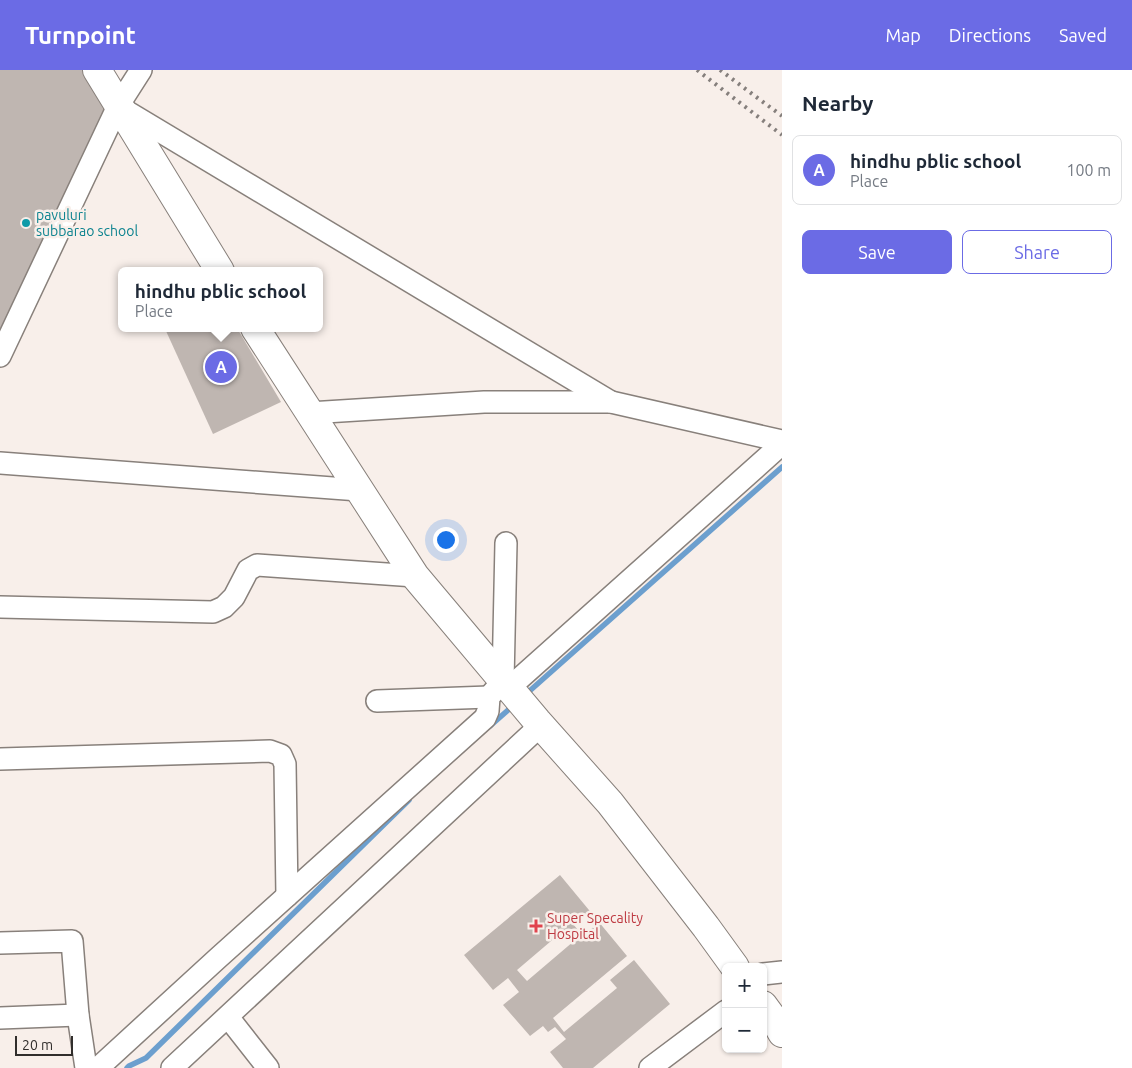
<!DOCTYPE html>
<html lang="en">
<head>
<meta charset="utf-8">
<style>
	:root { --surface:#fff; --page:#f2f2f3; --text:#1f2937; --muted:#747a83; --line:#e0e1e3; --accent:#6b6be5 }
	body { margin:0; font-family:Ubuntu,sans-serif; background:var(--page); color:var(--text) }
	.controls { position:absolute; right:15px; bottom:15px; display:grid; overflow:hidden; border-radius:8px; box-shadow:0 1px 4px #0004 }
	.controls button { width:45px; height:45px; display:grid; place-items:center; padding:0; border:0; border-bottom:1px solid var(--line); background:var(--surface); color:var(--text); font:25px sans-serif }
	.scale { position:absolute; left:15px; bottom:12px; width:58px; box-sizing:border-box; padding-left:5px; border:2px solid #312e2c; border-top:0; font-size:14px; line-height:18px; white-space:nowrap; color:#312e2c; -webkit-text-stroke:4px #f8efea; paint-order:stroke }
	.you { position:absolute; left:445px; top:469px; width:18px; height:18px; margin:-12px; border:4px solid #fff; border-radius:50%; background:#1a73e8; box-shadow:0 0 0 8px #1a73e833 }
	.badge { display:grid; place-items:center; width:32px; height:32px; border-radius:50%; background:var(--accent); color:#fff; font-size:16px; font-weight:700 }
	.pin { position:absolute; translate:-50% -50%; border:2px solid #fff; box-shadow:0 1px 5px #0006 }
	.popup { position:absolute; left:118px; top:197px; width:205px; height:65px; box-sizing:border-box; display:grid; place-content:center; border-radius:8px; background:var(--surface); filter:drop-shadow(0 1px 4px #0005); font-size:16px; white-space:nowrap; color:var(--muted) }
	.popup b { font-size:19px; color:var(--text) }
	.popup::after { content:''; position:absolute; left:50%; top:100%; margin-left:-10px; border:10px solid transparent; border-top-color:var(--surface) }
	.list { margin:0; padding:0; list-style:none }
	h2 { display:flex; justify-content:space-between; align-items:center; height:65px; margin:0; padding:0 20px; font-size:21px }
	h2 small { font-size:16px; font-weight:400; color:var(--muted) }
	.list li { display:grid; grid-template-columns:32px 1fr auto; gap:15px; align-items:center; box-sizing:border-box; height:70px; margin:0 10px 10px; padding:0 10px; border:1px solid var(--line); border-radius:8px }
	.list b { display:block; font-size:19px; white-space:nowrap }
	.list p { margin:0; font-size:16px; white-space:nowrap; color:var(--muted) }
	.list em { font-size:16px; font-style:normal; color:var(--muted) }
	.actions { display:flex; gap:10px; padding:15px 20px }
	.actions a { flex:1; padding:11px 0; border:1px solid var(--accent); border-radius:8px; text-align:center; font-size:18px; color:var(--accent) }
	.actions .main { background:var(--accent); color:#fff }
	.map { position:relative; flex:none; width:782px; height:998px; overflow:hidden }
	header { display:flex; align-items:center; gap:30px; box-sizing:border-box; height:70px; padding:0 25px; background:var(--accent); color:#fff }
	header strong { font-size:24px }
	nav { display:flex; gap:28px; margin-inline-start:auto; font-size:18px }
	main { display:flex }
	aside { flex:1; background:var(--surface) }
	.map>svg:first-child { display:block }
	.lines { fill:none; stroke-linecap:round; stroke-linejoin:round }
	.stream { stroke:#6c9fce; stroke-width:5.5 }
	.building { fill:#bfb6b1; fill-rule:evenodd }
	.minor-casing { stroke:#88807b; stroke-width:24 }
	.major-casing { stroke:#88807b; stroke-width:30 }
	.minor { stroke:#fff; stroke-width:21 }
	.major { stroke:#fff; stroke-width:28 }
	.rail { stroke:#857f7c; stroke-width:4; stroke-dasharray:2.5 5; stroke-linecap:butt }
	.culture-dot { fill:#0f9aa8; stroke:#f8efea; stroke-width:2 }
	.health-dot { fill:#e0444e; stroke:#f8efea; stroke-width:2 }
	.labels { text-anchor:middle; stroke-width:5; stroke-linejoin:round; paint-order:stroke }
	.culture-label { font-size:14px; fill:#0d838f; stroke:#f8efea; text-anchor:start }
	.health-label { font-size:14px; fill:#be3a42; stroke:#f8efea; text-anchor:start }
</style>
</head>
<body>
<header>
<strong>Turnpoint</strong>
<nav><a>Map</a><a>Directions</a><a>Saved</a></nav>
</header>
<main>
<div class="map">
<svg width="782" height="998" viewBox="0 0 782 998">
	<rect width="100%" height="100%" fill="#f8efea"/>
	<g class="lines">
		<g class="stream">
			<path d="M525,625L782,397"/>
			<path d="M490,656L515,634"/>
			<path d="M127,998L129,996L146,988L409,730"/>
		</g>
	</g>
	<g class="building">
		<path d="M0,0H83L105,37L0,270Z"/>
		<path d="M171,258H237L281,332L213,364L166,261Z"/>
		<path d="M560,805L627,886L553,948L564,962L617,918L610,910L634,890L670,934L593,998H563L550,982L566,969L555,957L548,962L543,956L530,966L503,935L519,922L508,908L493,920L464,885ZM585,844L596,855L583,866L573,854ZM564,860L574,871L527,911L517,900Z"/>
	</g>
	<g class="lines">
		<g class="minor-casing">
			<g id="minor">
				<path d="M121,38L611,332"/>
				<path d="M0,286L118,36L141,0"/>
				<path d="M309,343L484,332H611L782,371"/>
				<path d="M0,393L359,420"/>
				<path d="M0,537L213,542L224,537L234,527L248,500L257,495L415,506"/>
				<path d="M509,618L782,374"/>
				<path d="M377,631L489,627"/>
				<path d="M0,689L270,681L281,685L285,694L287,826"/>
				<path d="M0,873L72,871L78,945L86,998"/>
				<path d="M763,904L782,902"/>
				<path d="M228,947L268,998"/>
				<path d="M0,948L78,945"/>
				<path d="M98,998L218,888L485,648L488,641L489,627L503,611L506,473"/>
				<path d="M172,998L541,655"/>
				<path d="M650,998L726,941"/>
			</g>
		</g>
		<g class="major-casing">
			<g id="major">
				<path d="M97,0L220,201"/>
				<path d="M255,258L415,506L537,651L610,733L706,857L735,897"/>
				<path d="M763,935L777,954L782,963"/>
			</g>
		</g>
		<use href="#minor" class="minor"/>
		<use href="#major" class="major"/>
		<g class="rail">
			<path d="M697,0L782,65"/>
			<path d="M720,0L782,46"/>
		</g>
	</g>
	<circle class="culture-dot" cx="26" cy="153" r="5"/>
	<path class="health-dot" d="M533.5 848.5h5v5h5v5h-5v5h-5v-5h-5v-5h5z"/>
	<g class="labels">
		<g class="culture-label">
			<text x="36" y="150">pavuluri<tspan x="36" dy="16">subbarao school</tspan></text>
		</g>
		<g class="health-label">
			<text x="547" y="853">Super Specality<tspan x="547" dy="16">Hospital</tspan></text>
		</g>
	</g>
</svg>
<div class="controls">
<button>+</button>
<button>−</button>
</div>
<div class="scale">20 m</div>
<div class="you"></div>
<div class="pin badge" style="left:221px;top:297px">A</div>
<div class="popup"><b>hindhu pblic school</b>Place</div>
</div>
<aside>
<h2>Nearby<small></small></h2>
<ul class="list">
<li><span class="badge">A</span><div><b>hindhu pblic school</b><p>Place</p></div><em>100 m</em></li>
</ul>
<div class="actions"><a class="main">Save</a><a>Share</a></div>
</aside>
</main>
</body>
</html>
